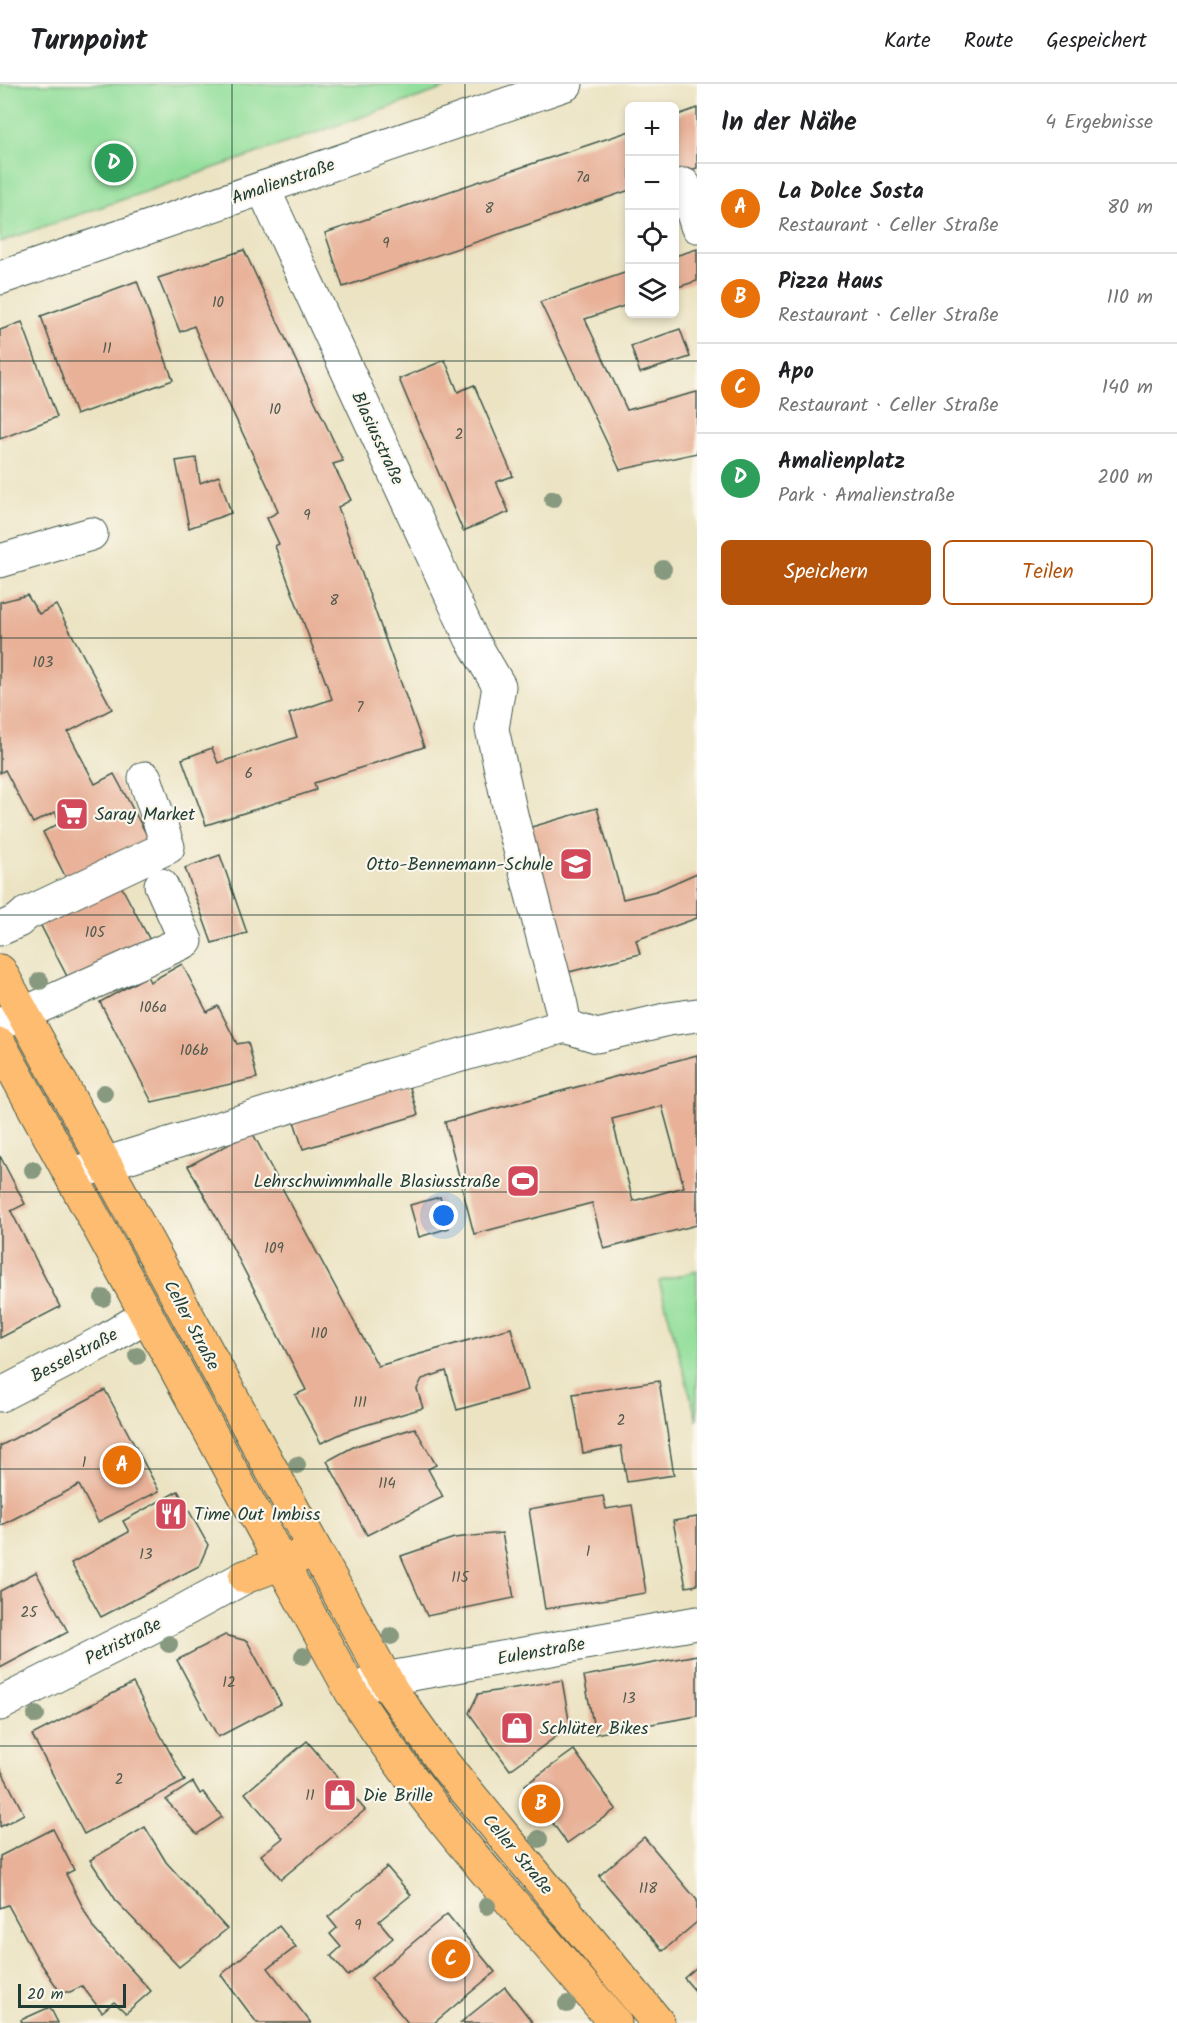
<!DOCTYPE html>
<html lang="de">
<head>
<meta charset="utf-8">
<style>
	:root { --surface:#fff; --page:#f6f6f6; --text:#202124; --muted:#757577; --line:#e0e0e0; --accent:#b45309 }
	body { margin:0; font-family:Kalam,sans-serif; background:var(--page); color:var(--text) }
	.controls { position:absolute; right:18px; top:18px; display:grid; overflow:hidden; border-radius:9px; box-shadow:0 3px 9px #0003 }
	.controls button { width:54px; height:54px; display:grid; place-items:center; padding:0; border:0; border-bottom:2px solid var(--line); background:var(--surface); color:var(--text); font:30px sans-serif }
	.scale { position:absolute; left:18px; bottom:15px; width:108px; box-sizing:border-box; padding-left:6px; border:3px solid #1f3d34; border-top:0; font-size:16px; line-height:21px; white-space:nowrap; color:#1f3d34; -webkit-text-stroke:4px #fbf7ec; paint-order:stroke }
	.you { position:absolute; left:444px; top:1132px; width:21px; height:21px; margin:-15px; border:4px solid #fff; border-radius:50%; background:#1a73e8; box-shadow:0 0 0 9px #1a73e833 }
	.badge { display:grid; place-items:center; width:39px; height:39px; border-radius:50%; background:var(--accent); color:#fff; font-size:20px; font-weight:700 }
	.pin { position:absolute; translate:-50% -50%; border:3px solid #fff; box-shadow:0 2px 6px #0006 }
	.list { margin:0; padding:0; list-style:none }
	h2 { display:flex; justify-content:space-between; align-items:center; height:78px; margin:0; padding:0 24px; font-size:26px }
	h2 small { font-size:20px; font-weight:400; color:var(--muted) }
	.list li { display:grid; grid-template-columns:39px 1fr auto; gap:18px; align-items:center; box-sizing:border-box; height:90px; padding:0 24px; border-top:2px solid var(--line) }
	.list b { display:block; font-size:22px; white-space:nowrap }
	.list p { margin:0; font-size:20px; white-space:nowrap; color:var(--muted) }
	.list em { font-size:20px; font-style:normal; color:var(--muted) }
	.actions { display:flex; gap:12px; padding:18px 24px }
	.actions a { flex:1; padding:14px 0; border:2px solid var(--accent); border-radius:9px; text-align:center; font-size:21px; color:var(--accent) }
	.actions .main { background:var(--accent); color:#fff }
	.icon { flex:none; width:33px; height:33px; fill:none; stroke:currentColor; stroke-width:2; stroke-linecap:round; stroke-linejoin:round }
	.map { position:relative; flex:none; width:697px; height:1939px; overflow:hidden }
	header { display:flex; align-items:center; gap:36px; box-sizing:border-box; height:84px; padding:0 30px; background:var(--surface); border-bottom:2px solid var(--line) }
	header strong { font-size:28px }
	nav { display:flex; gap:33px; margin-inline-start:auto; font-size:21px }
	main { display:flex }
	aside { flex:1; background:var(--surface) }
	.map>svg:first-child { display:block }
	.green { fill:#94df9c; stroke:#5a8e68; stroke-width:1.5 }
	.building { fill:#e8b198; fill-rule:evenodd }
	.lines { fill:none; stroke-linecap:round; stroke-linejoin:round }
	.minor-casing { stroke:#3e5649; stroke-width:35 }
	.major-casing { stroke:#3e5649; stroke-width:35 }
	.minor { stroke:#fff; stroke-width:33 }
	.major { stroke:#fdbc70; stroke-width:33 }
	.tree { fill:#87997f }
	.grid { fill:none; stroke:#1f3d34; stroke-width:1.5; stroke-opacity:0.55 }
	.labels { text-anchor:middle; stroke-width:4.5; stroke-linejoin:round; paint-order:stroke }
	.number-label { font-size:15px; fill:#515a4d }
	.street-label { font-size:18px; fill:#1f3d34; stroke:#fbf7ec }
	.poi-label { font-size:18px; fill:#1f3d34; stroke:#fbf7ec; text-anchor:start }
</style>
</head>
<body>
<header>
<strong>Turnpoint</strong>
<nav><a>Karte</a><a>Route</a><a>Gespeichert</a></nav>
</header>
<main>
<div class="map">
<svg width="697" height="1939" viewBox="0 0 697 1939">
	<rect width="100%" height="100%" fill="#fbf7ec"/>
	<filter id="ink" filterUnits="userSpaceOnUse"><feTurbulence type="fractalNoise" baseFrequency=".0167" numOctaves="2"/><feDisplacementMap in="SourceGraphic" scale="12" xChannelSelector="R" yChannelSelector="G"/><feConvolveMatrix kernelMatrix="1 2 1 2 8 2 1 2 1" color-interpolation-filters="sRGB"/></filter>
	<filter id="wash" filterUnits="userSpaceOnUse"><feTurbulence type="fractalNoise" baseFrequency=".008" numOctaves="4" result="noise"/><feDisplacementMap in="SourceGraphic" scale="24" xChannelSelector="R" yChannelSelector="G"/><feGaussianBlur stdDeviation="1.35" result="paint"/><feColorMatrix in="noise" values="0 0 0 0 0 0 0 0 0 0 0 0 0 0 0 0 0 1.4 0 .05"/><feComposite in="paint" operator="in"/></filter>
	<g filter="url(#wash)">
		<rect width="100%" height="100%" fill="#ebe3c2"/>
		<g class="green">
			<path d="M0,0H457L0,158Z"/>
			<path d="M697,1187V1336L659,1197Z"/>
		</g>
		<g id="blocks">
			<g class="building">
				<path d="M697,24V84L675,91V32Z"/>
				<path d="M630,47V106L343,203L325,149Z"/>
				<path d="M697,165V197L675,204V172Z"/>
				<path d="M244,166L343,377L333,380L351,416L338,423L424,663L314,699L316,706L206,741L182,675L212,664L218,679L297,653L289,630L332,615L275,462L279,460L267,434L278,428L271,409L207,274L194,242L180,248L158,194Z"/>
				<path d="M630,187V220L585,235L627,326L697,308V369L620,386L540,218Z"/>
				<path d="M137,197L173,296L76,331L41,232Z"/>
				<path d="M22,238L57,333L0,355V246Z"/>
				<path d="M680,245L690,273L640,289L631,262Z"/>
				<path d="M445,276L458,308L474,301L513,392L496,398L509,428L463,447L399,295Z"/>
				<path d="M196,374L200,399L219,392L231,429L189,444L176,377Z"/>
				<path d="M27,511L39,530L56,521L112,625L68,648L95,700L114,690L150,757L69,800L43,748L60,739L55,728L33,739L5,686L0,689V518Z"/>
				<path d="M597,724L623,815L656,807L697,789V834L636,856L640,870L569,888L528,744Z"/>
				<path d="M220,771L247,849L212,859L185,784Z"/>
				<path d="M119,798L153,862L71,900L37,834Z"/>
				<path d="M182,880L207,928L218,922L237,960L248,958L257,994L152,1018L100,918L147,892L150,898Z"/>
				<path d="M697,971V1141L604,1165L592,1119L474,1150L445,1038ZM662,1022L684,1103L633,1117L612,1035Z"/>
				<path d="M409,1000L418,1031L303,1065L293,1034Z"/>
				<path d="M252,1048L378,1282L511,1244L528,1306L457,1326L446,1287L422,1295L417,1305L423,1324L349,1346L321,1359L295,1311L306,1306L223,1145L188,1082Z"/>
				<path d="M0,1072L25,1120L11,1127L60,1223L0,1254Z"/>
				<path d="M440,1113L449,1144L419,1153L410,1121Z"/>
				<path d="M659,1297L674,1391L627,1398L621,1362L583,1369L573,1310Z"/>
				<path d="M105,1306L159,1407L98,1438L79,1401L0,1442V1362Z"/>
				<path d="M415,1344L436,1381L428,1385L443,1413L367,1451L327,1377L355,1362Z"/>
				<path d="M178,1407L208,1461L199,1482L101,1533L71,1479L129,1448L123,1437Z"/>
				<path d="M603,1412L606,1425L632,1421L646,1509L545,1525L529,1425Z"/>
				<path d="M697,1433V1501L686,1503L673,1437Z"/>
				<path d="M502,1449L514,1514L427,1532L401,1472L454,1454Z"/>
				<path d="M36,1488L68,1548L0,1584V1507Z"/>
				<path d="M225,1551L247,1557L281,1620L218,1653L177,1576Z"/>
				<path d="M697,1571V1632L595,1650L584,1592Z"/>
				<path d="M562,1596L571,1648L557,1652L510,1686L469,1629L478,1610Z"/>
				<path d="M133,1599L185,1697L84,1750L32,1651Z"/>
				<path d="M307,1657L365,1726L281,1795L261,1771L283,1754L245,1709Z"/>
				<path d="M574,1666L616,1725L567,1759L525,1701Z"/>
				<path d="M0,1684L24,1730L0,1743Z"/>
				<path d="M193,1698L200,1710L203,1708L222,1733L197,1750L166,1716Z"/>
				<path d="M145,1743L166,1778L227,1845L179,1883L117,1818L90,1776Z"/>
				<path d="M53,1745L74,1786L66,1790L94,1845L151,1907L126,1929L114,1918L102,1928L82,1902L70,1908H60L36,1872L8,1821L0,1824V1772Z"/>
				<path d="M644,1753L697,1816V1838L663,1867L599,1792Z"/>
				<path d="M387,1783L411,1811L379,1837L393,1854L348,1892L331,1872L341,1863L330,1850L337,1844L328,1833Z"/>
				<path d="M447,1830L495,1888L434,1939H408L371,1894Z"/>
				<path d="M279,1842L296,1863L268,1884L311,1939H257L221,1891Z"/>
				<path d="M697,1883V1909L684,1894Z"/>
				<path d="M505,1903L533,1939H460Z"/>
				<path d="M50,1923L58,1939H22L21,1936Z"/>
			</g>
		</g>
	</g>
	<g filter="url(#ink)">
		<use href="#blocks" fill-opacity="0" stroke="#3e5649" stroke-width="1.5"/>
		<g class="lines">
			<g class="minor-casing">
				<g id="minor">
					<path d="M684,101L697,142"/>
					<path d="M263,104L471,554L499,602L492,645L512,735L561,921L565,942"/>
					<path d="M0,194L566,0"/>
					<path d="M0,477L91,450"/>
					<path d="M0,845L18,837L26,830L168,763L145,694"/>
					<path d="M0,940L186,857L161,801"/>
					<path d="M79,1088L390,991L565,942L597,952L669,935L697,931"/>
					<path d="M0,1311L106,1256L147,1231"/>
					<path d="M351,1607L384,1595L697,1539"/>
					<path d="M0,1620L179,1529L245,1493"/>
				</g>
			</g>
			<g class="major-casing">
				<g id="major">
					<path d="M0,887L392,1607L445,1681L658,1939"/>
					<path d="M0,961L351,1607C426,1727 525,1831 615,1939"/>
					<path d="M245,1493L300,1472"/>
				</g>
			</g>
			<use href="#minor" class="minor"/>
			<use href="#major" class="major"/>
		</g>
		<g class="tree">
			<circle cx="553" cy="415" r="9"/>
			<circle cx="663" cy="485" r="9"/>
			<circle cx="40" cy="897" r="9"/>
			<circle cx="104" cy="1009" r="9"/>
			<circle cx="33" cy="1086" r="9"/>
			<circle cx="103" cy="1214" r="9"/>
			<circle cx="137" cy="1272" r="9"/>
			<circle cx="297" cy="1381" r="9"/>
			<circle cx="391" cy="1552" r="9"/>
			<circle cx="169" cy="1560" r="9"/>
			<circle cx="303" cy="1572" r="9"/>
			<circle cx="36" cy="1631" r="9"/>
			<circle cx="539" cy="1755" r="9"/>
			<circle cx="487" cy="1822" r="9"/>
			<circle cx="567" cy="1920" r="9"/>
		</g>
	</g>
	<path class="grid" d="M232,0V1939M465,0V1939M0,277H697M0,554H697M0,831H697M0,1108H697M0,1385H697M0,1662H697"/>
	<defs>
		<g id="supermarket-square" transform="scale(1.725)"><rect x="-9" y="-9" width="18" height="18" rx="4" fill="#d1495b" stroke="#fbf7ec"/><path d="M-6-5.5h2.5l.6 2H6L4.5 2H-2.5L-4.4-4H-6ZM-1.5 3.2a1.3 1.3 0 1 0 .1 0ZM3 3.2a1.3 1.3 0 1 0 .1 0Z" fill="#fff"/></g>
		<g id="school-square" transform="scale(1.725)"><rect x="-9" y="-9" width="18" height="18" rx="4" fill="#d1495b" stroke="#fbf7ec"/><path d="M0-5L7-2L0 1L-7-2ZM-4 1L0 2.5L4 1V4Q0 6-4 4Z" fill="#fff"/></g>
		<g id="stadium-square" transform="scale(1.725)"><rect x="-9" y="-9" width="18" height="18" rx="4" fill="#d1495b" stroke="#fbf7ec"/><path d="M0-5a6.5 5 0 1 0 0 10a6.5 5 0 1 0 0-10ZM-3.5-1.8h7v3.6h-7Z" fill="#fff"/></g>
		<g id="restaurant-square" transform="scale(1.725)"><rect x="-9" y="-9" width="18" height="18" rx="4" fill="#d1495b" stroke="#fbf7ec"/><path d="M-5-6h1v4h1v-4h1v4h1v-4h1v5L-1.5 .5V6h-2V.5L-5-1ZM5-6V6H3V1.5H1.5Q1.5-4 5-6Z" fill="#fff"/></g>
		<g id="shop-square" transform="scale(1.725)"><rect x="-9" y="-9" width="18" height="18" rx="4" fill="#d1495b" stroke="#fbf7ec"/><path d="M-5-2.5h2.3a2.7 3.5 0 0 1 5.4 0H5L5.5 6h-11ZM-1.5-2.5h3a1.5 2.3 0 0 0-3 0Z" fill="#fff"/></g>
	</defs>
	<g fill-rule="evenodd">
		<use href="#supermarket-square" x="72" y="730"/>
		<use href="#school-square" x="576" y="780"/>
		<use href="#stadium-square" x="523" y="1097"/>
		<use href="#restaurant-square" x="171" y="1430"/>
		<use href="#shop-square" x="517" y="1644"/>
		<use href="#shop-square" x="340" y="1711"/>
	</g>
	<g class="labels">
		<g class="number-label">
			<text x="583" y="98">7a</text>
			<text x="489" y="129">8</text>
			<text x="386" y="164">9</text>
			<text x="218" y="223">10</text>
			<text x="107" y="269">11</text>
			<text x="275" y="330">10</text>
			<text x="459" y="355">2</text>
			<text x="307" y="436">9</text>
			<text x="334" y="521">8</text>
			<text x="43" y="583">103</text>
			<text x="360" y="628">7</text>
			<text x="249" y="694">6</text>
			<text x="95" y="853">105</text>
			<text x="153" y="928">106a</text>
			<text x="194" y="971">106b</text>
			<text x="274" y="1169">109</text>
			<text x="319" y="1254">110</text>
			<text x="360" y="1323">111</text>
			<text x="621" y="1341">2</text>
			<text x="84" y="1383">1</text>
			<text x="387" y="1404">114</text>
			<text x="588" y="1472">1</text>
			<text x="146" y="1475">13</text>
			<text x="460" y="1498">115</text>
			<text x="29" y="1533">25</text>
			<text x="229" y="1603">12</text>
			<text x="629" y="1619">13</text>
			<text x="119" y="1700">2</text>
			<text x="310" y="1716">11</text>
			<text x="648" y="1809">118</text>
			<text x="358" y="1846">9</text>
		</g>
		<g class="street-label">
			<text transform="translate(283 97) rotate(-19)" y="6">Amalienstraße</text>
			<text transform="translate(378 354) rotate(65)" y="6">Blasiusstraße</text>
			<text transform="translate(192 1241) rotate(62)" y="6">Celler Straße</text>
			<text transform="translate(74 1271) rotate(-28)" y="6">Besselstraße</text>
			<text transform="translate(123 1557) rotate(-27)" y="6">Petristraße</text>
			<text transform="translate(541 1567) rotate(-10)" y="6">Eulenstraße</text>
			<text transform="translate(518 1770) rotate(50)" y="6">Celler Straße</text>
		</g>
		<g class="poi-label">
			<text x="95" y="736">Saray Market</text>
			<text x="553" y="786" text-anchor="end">Otto-Bennemann-Schule</text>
			<text x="500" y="1103" text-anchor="end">Lehrschwimmhalle Blasiusstraße</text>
			<text x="194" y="1436">Time Out Imbiss</text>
			<text x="540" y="1650">Schlüter Bikes</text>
			<text x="363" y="1717">Die Brille</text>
		</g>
	</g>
</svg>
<div class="controls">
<button>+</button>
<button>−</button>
<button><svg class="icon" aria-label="locate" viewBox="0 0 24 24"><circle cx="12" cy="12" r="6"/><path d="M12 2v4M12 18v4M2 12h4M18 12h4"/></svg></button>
<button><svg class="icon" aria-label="layers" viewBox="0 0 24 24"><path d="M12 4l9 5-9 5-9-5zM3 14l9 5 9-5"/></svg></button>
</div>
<div class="scale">20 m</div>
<div class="you"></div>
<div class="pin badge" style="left:122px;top:1381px;background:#e8710a">A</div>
<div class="pin badge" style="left:541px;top:1720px;background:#e8710a">B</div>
<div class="pin badge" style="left:451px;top:1875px;background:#e8710a">C</div>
<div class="pin badge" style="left:114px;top:79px;background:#2e9e5b">D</div>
</div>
<aside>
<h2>In der Nähe<small>4 Ergebnisse</small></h2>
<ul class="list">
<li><span class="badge" style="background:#e8710a">A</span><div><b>La Dolce Sosta</b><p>Restaurant · Celler Straße</p></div><em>80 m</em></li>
<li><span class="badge" style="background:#e8710a">B</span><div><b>Pizza Haus</b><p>Restaurant · Celler Straße</p></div><em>110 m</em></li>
<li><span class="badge" style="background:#e8710a">C</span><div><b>Apo</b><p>Restaurant · Celler Straße</p></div><em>140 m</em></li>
<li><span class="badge" style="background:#2e9e5b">D</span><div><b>Amalienplatz</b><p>Park · Amalienstraße</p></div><em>200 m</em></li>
</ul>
<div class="actions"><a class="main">Speichern</a><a>Teilen</a></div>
</aside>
</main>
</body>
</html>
